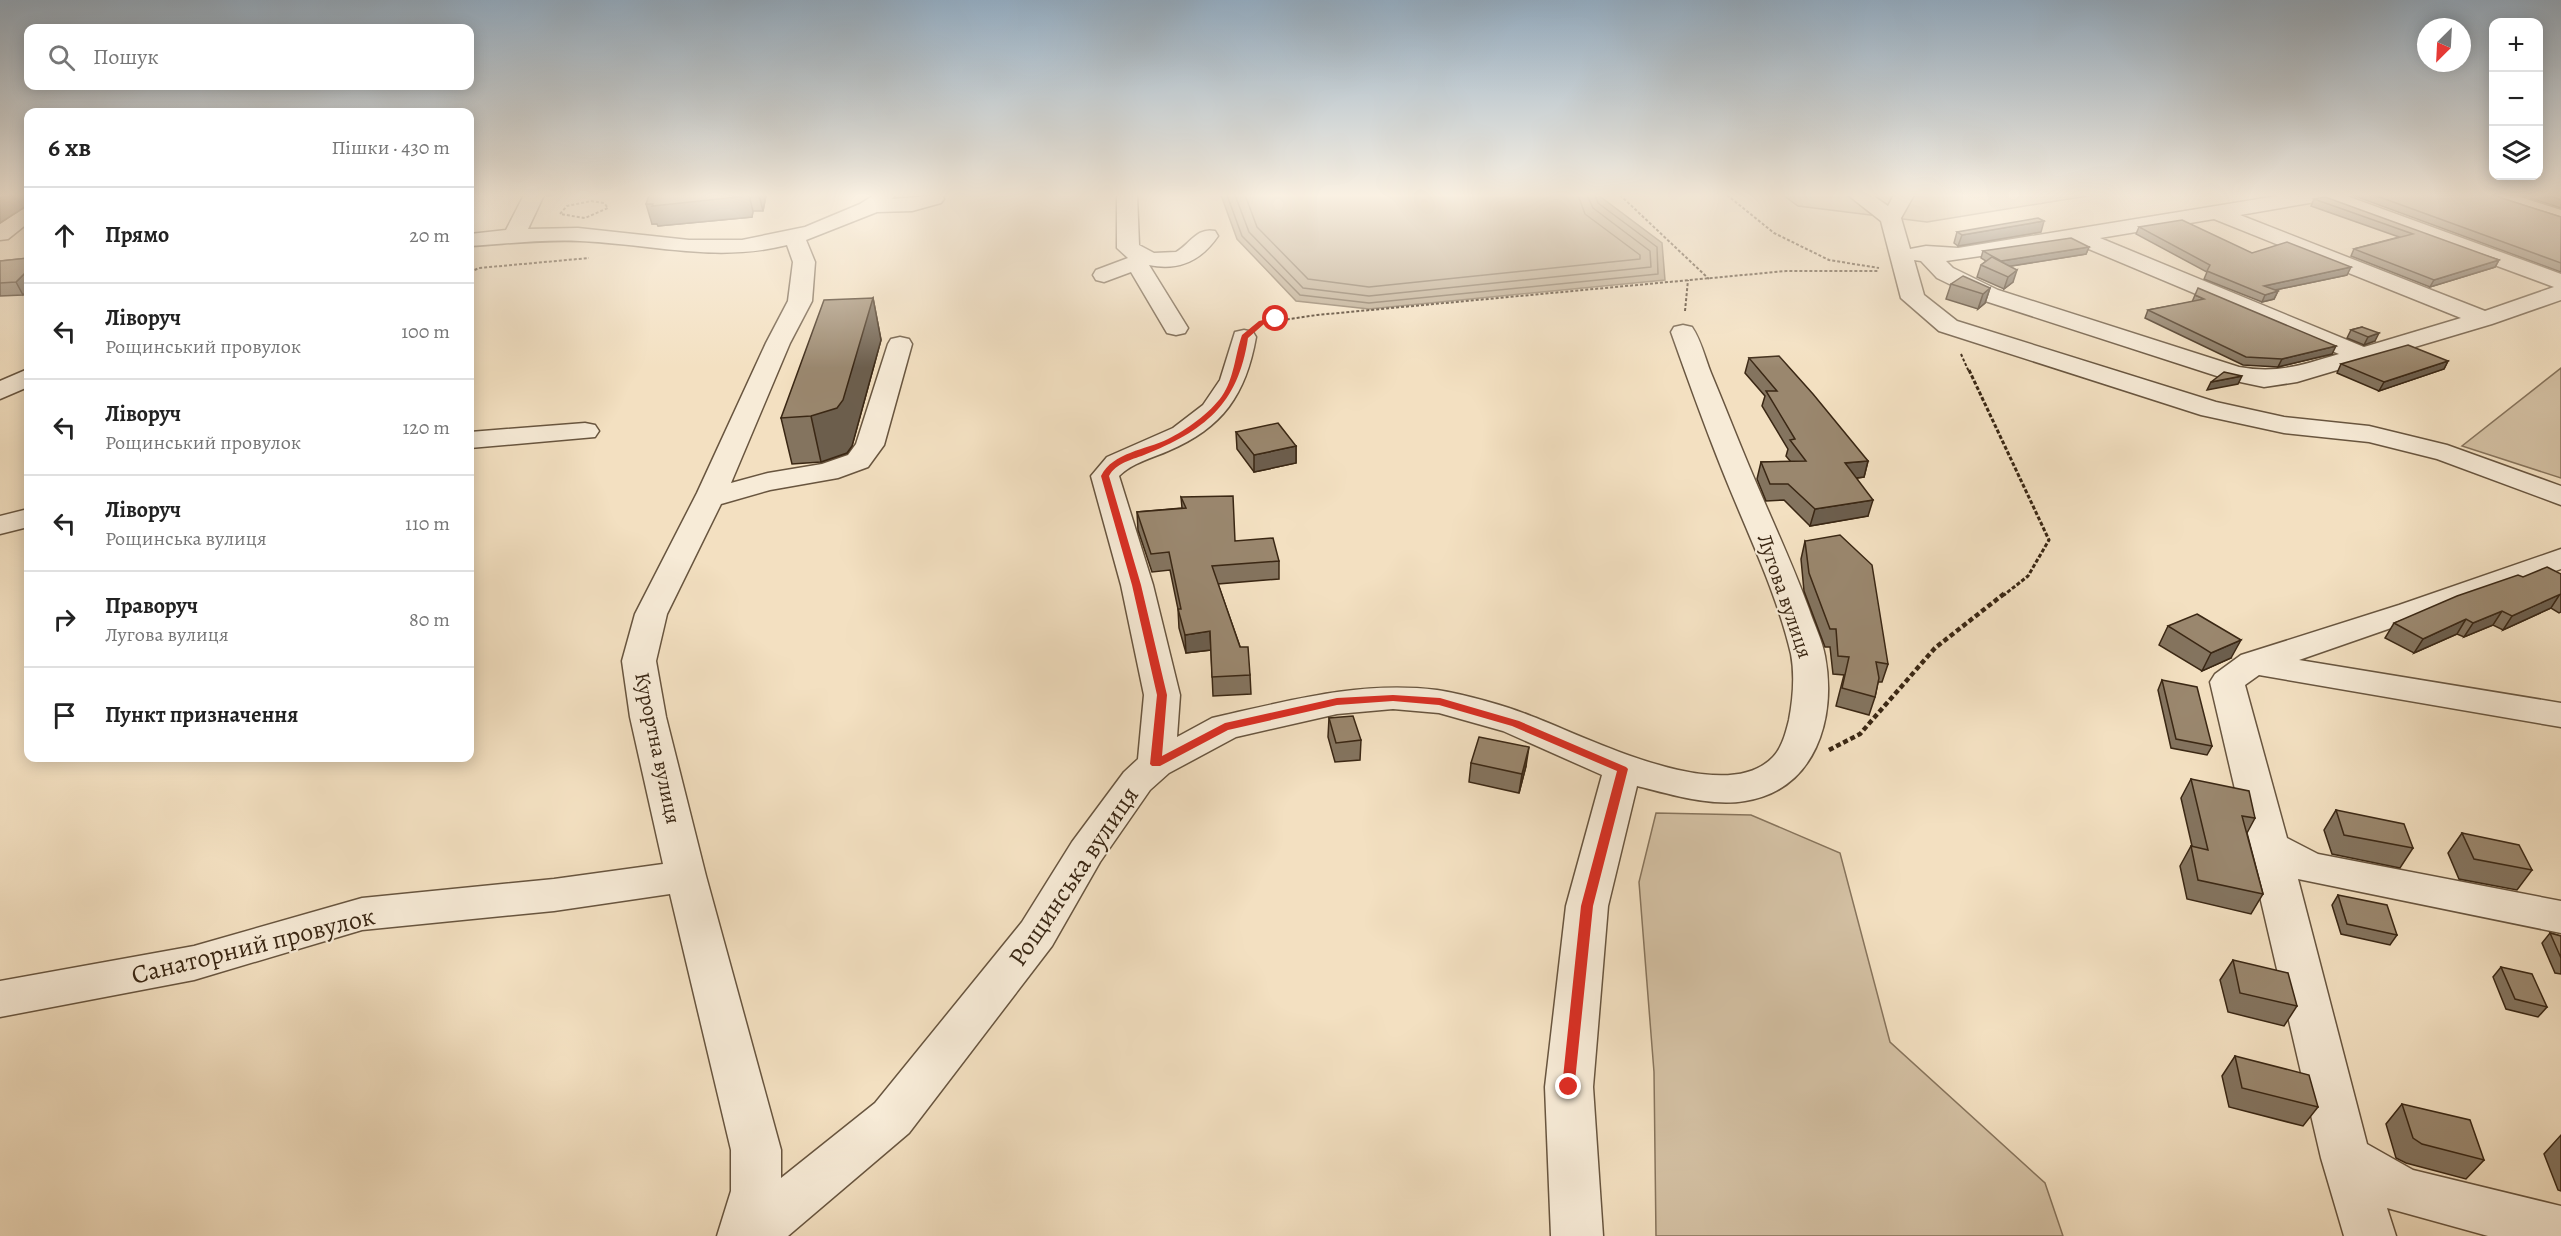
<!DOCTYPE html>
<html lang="uk">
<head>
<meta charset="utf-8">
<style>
	:root { --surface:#fff; --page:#f6f6f6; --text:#222; --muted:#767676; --line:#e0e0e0 }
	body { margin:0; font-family:Alegreya,serif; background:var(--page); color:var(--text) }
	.controls { position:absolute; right:18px; top:18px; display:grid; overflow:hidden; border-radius:12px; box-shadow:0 3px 15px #0003 }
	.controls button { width:54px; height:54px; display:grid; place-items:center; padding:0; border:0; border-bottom:2px solid var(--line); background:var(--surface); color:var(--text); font:30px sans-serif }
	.compass { position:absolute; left:2417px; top:18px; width:54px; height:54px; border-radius:50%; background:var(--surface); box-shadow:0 3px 15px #0003; rotate:204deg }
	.stop { position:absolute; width:18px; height:18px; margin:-14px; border:4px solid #d93025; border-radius:50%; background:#fff }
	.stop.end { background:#d93025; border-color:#fff; box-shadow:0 2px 6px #0008 }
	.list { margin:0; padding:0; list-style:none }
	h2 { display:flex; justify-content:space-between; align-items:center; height:78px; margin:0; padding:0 24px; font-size:26px }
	h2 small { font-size:20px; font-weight:400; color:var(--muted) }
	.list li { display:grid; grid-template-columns:39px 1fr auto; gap:18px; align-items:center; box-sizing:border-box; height:96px; padding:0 24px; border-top:2px solid var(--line) }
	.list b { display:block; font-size:22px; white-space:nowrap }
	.list p { margin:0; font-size:20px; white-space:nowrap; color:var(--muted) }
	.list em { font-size:20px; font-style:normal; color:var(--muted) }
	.icon { flex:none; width:33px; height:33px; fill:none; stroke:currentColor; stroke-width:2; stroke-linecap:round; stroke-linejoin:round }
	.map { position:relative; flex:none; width:2561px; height:1236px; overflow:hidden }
	.search { position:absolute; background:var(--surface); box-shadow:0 3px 15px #0003; left:24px; top:24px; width:450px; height:66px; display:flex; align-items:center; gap:15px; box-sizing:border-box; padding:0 21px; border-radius:12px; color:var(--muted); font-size:22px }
	.panel { position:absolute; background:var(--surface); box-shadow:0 3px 15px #0003; left:24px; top:108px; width:450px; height:654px; border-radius:12px }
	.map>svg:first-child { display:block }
	.green { fill:#d4c1a4; stroke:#87745c; stroke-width:1.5 }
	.water { fill:#b4a186; stroke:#837058; stroke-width:1.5 }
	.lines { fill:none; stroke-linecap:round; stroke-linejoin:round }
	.shore { stroke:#77644d; stroke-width:1.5 }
	.minor-casing { stroke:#68553f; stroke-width:3 }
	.path-far2 { stroke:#3a2714; stroke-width:2; stroke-dasharray:3 2; stroke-linecap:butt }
	.path-far1 { stroke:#3a2714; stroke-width:3; stroke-dasharray:4 2; stroke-linecap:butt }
	.path { stroke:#3a2714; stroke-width:4.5; stroke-dasharray:5 3; stroke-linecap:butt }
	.minor { fill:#f7ebd7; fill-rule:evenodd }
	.wall { fill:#84745f; stroke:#3a2714; stroke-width:1.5 }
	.shaded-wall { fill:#6c5e4d; stroke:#3a2714; stroke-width:1.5 }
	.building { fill:#9a876e; stroke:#3a2714; stroke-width:1.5 }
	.route { fill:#d93025 }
	.labels { text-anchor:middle; stroke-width:4.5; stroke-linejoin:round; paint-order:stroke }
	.street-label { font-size:21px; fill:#3a2714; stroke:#f7ebd7 }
	.near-street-label { font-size:26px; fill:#3a2714; stroke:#f7ebd7 }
</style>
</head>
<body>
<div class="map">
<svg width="2561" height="1236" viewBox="0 0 2561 1236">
	<rect width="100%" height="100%" fill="#f3e0c1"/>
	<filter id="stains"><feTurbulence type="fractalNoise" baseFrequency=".00333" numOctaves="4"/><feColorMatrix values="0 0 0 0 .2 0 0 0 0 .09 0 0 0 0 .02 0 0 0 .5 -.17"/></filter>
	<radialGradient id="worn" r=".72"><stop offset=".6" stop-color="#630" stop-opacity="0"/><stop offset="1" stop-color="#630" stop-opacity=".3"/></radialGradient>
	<g class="green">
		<path d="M1783,195H2093L1927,222L1798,206Z"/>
		<path d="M2561,368V478L2462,446Z"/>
		<path d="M1656,813L1751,815L1840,853L1890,1042L2045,1183L2063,1236H1656L1654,1072L1639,882Z"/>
	</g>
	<path class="water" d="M1221,195H1598L1662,243L1665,280L1369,309L1296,301L1237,239Z"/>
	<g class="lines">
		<g class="shore">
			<path d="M1227,195L1242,236L1300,295L1369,303L1658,274L1657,247L1598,203L1595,195"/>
			<path d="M1235,195L1249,232L1303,288L1369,296L1651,267L1650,251L1593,208L1587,195"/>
			<path d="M1245,195L1257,227L1308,279L1369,287L1640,259V255L1585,214L1578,195"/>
		</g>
		<g class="minor-casing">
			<g id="minor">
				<path d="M524,195H544L528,229L578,228L689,240H742L805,227L860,204L874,195H895L892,199L942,195L944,199L941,203L912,211L877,212L806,240L815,262L812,301L790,343L731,483L768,473L822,464L848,455L856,444L888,344L891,339L900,337L909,339L912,344L884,445L868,467L838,478L770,490L721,504L667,614L656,661L666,717L706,876L781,1150V1178L875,1103L1022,922L1072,842L1124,772L1138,759L1144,695L1121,585L1091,476L1107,457L1173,428L1203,405L1220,380L1235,332L1244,330L1253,332L1256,337C1246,394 1223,428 1168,451C1152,458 1132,463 1119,476L1153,585L1180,695L1177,737L1212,718L1225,715C1296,699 1364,681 1437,690C1463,694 1507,706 1531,716C1585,736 1724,809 1773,757C1782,748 1786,732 1789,720C1793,699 1795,675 1791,654C1776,590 1745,528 1721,467C1703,422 1687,377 1671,332L1674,327L1683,325L1692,327C1701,340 1705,358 1711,373C1724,404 1736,435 1749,466C1769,514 1791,560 1809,609C1814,624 1822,640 1825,656C1837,719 1815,790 1745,801C1710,807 1670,794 1637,786L1608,906L1593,1087L1603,1236H1551L1545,1087L1566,906L1602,775L1503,731L1439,713L1393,709L1337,714L1236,737L1169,773L1150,790L1100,862L1052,946L909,1133L788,1236H717L731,1191V1150L670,894L554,911L362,930L194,980L0,1017V981L194,946L362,898L554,879L663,864L630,717L622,661L635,614L697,493L766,343L788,301L793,262L787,245C716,263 651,244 580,241C543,239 506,244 470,246V234L506,230Z"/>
				<path d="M1117,195H1137L1139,245L1154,253L1176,252C1190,244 1197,227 1215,231L1218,236C1201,261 1179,271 1149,265L1188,328L1185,333L1176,335L1167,333L1131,272L1104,282L1096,280L1093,275L1096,270L1128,258L1117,248Z"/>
				<path d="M1848,195H1872L1888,206L1894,195H1914L1901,218L1910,249L1926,246L1958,248L2283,195H2344L2561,274V300L2492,324L2297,382L2264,387L2226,379L1982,300L1937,278L1921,261L1914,260L1924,295L1957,321L2216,402L2284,417L2369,426L2447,445L2561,486V505L2437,459L2369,442L2284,433L2201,415L1939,331L1901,298L1881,221ZM2321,201L2554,287L2485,311L2240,215ZM2214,219L2461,318L2364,347L2100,238ZM2077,242L2084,247L2339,354C2302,365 2278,374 2239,367L1998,290L1953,268L1946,261Z"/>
				<path d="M2483,195H2514L2561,210V223L2486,199Z"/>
				<path d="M28,208V223L8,239L0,240V224L21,210Z"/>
				<path d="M28,369V387L0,399V381Z"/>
				<path d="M585,423L595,425L599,431L595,437L470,448V432Z"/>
				<path d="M28,509V527L0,534V516Z"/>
				<path d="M2561,549V569L2299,660L2561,703V727L2259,675L2245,685L2287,838L2318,854L2561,901V933L2298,879L2367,1144L2413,1170L2561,1206V1236H2488L2387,1208L2396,1236H2344L2321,1158L2210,682L2215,674L2241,655L2399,605Z"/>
			</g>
		</g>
		<g class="path-far2">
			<path d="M1620,195L1709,279"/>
			<path d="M1727,195L1774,233L1829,260L1879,268"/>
			<path d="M591,201L604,203L608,208L585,218L560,214L567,206Z"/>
			<path d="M470,272L479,268L589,258"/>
			<path d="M1685,311L1688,280"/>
			<path d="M1262,323L1317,315L1786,271H1879"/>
			<path d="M1961,354L1969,372"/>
		</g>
		<path class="path-far1" d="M1969,370L2049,540L2028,576L2004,595"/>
		<path class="path" d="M1829,750L1860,734L1935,648L2005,593"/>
		<use href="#minor" class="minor"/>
	</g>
	<g class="wall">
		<path d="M649,195H766L763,211H753L752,217L658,226L657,224H652Z"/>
		<path d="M2352,195H2492L2561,217V272Z"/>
		<path d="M2522,195H2561V208Z"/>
		<path d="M2314,199L2499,260L2495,267L2430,287L2351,256L2354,249L2399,237L2311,206Z"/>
		<path d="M2139,227L2252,253L2347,275L2275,290L2278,291L2274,299L2262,302L2204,279L2207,272L2136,234Z"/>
		<path d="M1957,232H2041L1958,246L1954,243Z"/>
		<path d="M2089,247L2086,254L2010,266L2013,282L2004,289L1977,277L1981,265L1986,261L1981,258L1983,251Z"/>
		<path d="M28,258V290L23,295L0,296V261Z"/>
		<path d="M1951,284L1990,288L1985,303L1978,309L1946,299Z"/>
		<path d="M2195,295L2332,354L2278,367L2243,365L2145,318L2148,310L2192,302Z"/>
		<path d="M873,298L881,340L852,446L847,453L821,462L792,464L781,418Z"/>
		<path d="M2362,327L2375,341L2364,345L2347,338L2351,330Z"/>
		<path d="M1749,358L1868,461L1864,477L1857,478L1868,516L1810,526L1784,500L1766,501L1757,479L1761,462H1791L1786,456L1788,449L1762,406L1765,396L1745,373Z"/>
		<path d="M2448,361L2444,369L2379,391L2337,373L2341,364Z"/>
		<path d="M1236,432L1296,446V463L1254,472L1237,449Z"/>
		<path d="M1181,497L1235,541L1279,561V579L1218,584L1250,675L1251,694L1213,696L1211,650L1186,653L1179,628L1178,609L1170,570L1152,572L1138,530L1137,512L1182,508Z"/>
		<path d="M1805,541L1888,664L1882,682H1878L1875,697L1869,715L1836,706L1844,675L1833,674L1830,647H1825L1804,591L1801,559Z"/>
		<path d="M2561,574V612L2559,613L2551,608L2503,630L2493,625L2464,637L2457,634L2414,653L2385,638L2394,623L2523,577Z"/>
		<path d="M2168,626L2231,658L2202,671L2159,645Z"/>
		<path d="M2162,680L2212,746L2207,755L2171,748L2158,690Z"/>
		<path d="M1329,718L1361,740L1360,760L1335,762L1328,737Z"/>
		<path d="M1471,763L1526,766L1519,793L1469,782Z"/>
		<path d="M2191,779L2255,818L2247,833L2263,894L2251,914L2187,899L2180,866L2191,846H2192L2181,798Z"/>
		<path d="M2336,810L2413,848L2400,868L2332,854L2324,830Z"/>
		<path d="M2462,833L2532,870L2517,890L2459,879L2448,853Z"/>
		<path d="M2338,895L2397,935L2390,945L2341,934L2332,905Z"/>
		<path d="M2550,933L2561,936V974L2555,973L2542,943Z"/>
		<path d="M2233,960L2297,1006L2284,1026L2228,1012L2220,980Z"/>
		<path d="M2501,967L2547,1007L2538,1017L2506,1009L2493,977Z"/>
		<path d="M2235,1056L2318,1107L2303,1126L2229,1107L2222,1076Z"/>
		<path d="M2402,1104L2484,1160L2466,1179L2406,1163L2396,1158L2386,1124Z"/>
		<path d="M2561,1135V1191L2558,1190L2544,1154Z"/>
	</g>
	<g class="shaded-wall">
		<path d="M5,195H28V205L0,223V198Z"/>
		<path d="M749,195L753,211L752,217L658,226L657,224H652L646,204Z"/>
		<path d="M759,195H766L763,211Z"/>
		<path d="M2044,221L2041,232L1958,246L1962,235Z"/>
		<path d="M2089,247L2086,254L1999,268L2001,261Z"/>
		<path d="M2499,260L2495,267L2430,287L2434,280Z"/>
		<path d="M2351,267L2347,275L2261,293L2264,286Z"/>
		<path d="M28,270V290L23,295L16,282Z"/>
		<path d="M2017,270L2013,282L2004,289L2008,277Z"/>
		<path d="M1990,288L1985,303L1978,309L1983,294Z"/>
		<path d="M2278,291L2274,299L2262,302L2265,295Z"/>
		<path d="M873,298L881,340L852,446L847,453L821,462L811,416Z"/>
		<path d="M2379,333L2375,341L2364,345L2368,337Z"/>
		<path d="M2336,346L2332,354L2278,367L2282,359Z"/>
		<path d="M2448,361L2444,369L2379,391L2384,382Z"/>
		<path d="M2242,376L2238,384L2207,390L2211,382Z"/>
		<path d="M1296,446V463L1254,472V455Z"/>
		<path d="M1868,461L1864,477L1841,480L1845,463Z"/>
		<path d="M1873,500L1868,516L1810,526L1815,509Z"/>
		<path d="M2560,594L2551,608L2503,630L2512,616Z"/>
		<path d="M2502,611L2493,625L2464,637L2473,623Z"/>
		<path d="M2466,619L2457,634L2414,653L2423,639Z"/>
		<path d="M1210,631L1211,650L1186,653L1185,635Z"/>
		<path d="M2241,640L2231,658L2202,671L2211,653Z"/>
		<path d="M1529,747L1526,766L1519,793L1522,774Z"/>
	</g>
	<g class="building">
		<path d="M649,195H748L747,196L652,206L653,204H646Z"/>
		<path d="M2374,195H2492L2561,217V263Z"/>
		<path d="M2548,195H2561V200Z"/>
		<path d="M2325,197L2499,260L2434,280L2354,249L2413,234L2314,199Z"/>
		<path d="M2038,218L2044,221L1962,235L1957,232Z"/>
		<path d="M2182,220L2252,253L2287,242L2351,267L2264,286L2278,291L2265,295L2207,271L2210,265L2139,227Z"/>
		<path d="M2071,238L2089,247L2001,261L1983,251Z"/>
		<path d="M1992,257L2017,270L2008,277L1981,265Z"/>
		<path d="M28,258V270L16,282L0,283V261Z"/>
		<path d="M1963,276L1990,288L1983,294L1951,284Z"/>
		<path d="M2198,288L2336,346L2282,359L2246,357L2148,310L2204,299L2195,295Z"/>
		<path d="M873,298L843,400L837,408L811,416L781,418L824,300Z"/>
		<path d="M2362,327L2379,333L2368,337L2351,330Z"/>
		<path d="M2408,345L2448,361L2384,382L2341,364Z"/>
		<path d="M1779,356L1813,394L1868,461L1845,463L1873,500L1815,509L1788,484H1770L1761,462L1806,461L1790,440L1795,439L1766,391H1777L1749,358Z"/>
		<path d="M2224,372L2242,376L2211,382Z"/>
		<path d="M1278,423L1296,446L1254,455L1236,432Z"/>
		<path d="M1233,496L1235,541L1273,538L1279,561L1212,566L1240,647H1248L1250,675L1212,677L1210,631L1185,635L1178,609H1181L1169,552L1151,554L1137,512L1186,508L1181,497Z"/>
		<path d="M1840,535L1872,565L1888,664L1876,662L1879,678L1875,697L1842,688L1849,657L1838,656L1836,629H1830L1809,573L1805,541Z"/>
		<path d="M2547,567L2561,574V594L2512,616L2502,611L2473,623L2466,619L2423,639L2394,623L2457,596L2518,575L2523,577Z"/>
		<path d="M2197,614L2241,640L2211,653L2168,626Z"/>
		<path d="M2162,680L2197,687L2212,746L2176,739Z"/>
		<path d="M1353,716L1361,740L1336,743L1329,718Z"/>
		<path d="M1479,737L1529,747L1522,774L1471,763Z"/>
		<path d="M2191,779L2249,791L2255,818L2242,816L2263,894L2198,880L2191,846L2208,850Z"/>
		<path d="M2336,810L2404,824L2413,848L2344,835Z"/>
		<path d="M2462,833L2519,845L2532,870L2474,859Z"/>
		<path d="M2338,895L2387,905L2397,935L2347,924Z"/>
		<path d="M2550,933L2561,936V958Z"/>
		<path d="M2233,960L2288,973L2297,1006L2240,993Z"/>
		<path d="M2501,967L2532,974L2547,1007L2515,999Z"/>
		<path d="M2235,1056L2309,1075L2318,1107L2242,1088Z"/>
		<path d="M2402,1104L2470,1120L2484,1160L2422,1144L2413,1138Z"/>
	</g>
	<linearGradient id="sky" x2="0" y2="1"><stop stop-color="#93acc1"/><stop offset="0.53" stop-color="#faf1e3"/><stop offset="1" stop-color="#faf1e3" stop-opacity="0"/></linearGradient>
	<rect width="2561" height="368" fill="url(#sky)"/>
	<path class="route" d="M1276,317L1279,321L1264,324L1248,338C1238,405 1204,431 1144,455C1131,460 1116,463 1109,476L1141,585L1167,695L1162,756L1225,723L1337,698L1393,695L1440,698L1519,721L1626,767L1628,769L1593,906L1574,1091H1564L1562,1087L1581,906L1617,771L1512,726L1439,705L1393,701L1337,705L1228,730L1160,766H1152L1150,764L1157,695L1132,585L1101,476C1113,452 1146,450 1168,439C1186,430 1210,413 1222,396C1234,379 1235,355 1242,335L1259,321Z"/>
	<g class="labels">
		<g class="street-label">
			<text transform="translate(1785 596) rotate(71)" y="7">Лугова вулиця</text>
			<text transform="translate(658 748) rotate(78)" y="7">Курортна вулиця</text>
		</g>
		<g class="near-street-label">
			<text transform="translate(1073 876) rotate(-56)" y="9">Рощинська вулиця</text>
			<text transform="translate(253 945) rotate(-14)" y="9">Санаторний провулок</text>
		</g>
	</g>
	<rect width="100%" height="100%" filter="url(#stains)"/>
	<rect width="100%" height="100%" fill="url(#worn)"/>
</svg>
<div class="controls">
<button>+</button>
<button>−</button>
<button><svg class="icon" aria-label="layers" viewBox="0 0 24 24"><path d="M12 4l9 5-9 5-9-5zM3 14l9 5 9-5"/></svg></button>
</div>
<svg class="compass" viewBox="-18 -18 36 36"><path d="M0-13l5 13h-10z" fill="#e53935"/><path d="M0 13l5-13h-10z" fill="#767676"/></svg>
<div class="stop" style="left:1276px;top:319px"></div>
<div class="stop end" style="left:1569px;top:1087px"></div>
<div class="search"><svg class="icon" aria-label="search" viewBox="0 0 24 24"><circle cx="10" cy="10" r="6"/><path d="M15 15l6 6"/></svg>Пошук</div>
<section class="panel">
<h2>6 хв<small>Пішки · 430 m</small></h2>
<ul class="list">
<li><svg class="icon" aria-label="ahead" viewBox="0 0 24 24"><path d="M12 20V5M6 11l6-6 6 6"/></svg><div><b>Прямо</b></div><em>20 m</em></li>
<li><svg class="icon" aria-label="left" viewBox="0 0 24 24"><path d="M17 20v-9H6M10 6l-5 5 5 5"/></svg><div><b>Ліворуч</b><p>Рощинський провулок</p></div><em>100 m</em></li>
<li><svg class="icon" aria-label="left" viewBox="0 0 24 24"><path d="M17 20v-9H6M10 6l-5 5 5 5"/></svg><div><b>Ліворуч</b><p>Рощинський провулок</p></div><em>120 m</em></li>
<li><svg class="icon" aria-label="left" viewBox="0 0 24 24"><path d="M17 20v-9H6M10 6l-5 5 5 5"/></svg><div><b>Ліворуч</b><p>Рощинська вулиця</p></div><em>110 m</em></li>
<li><svg class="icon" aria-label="right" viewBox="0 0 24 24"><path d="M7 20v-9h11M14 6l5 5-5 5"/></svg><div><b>Праворуч</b><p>Лугова вулиця</p></div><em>80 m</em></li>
<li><svg class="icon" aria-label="arrive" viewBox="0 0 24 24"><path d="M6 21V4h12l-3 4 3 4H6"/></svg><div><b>Пункт призначення</b></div></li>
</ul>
</section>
</div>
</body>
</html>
